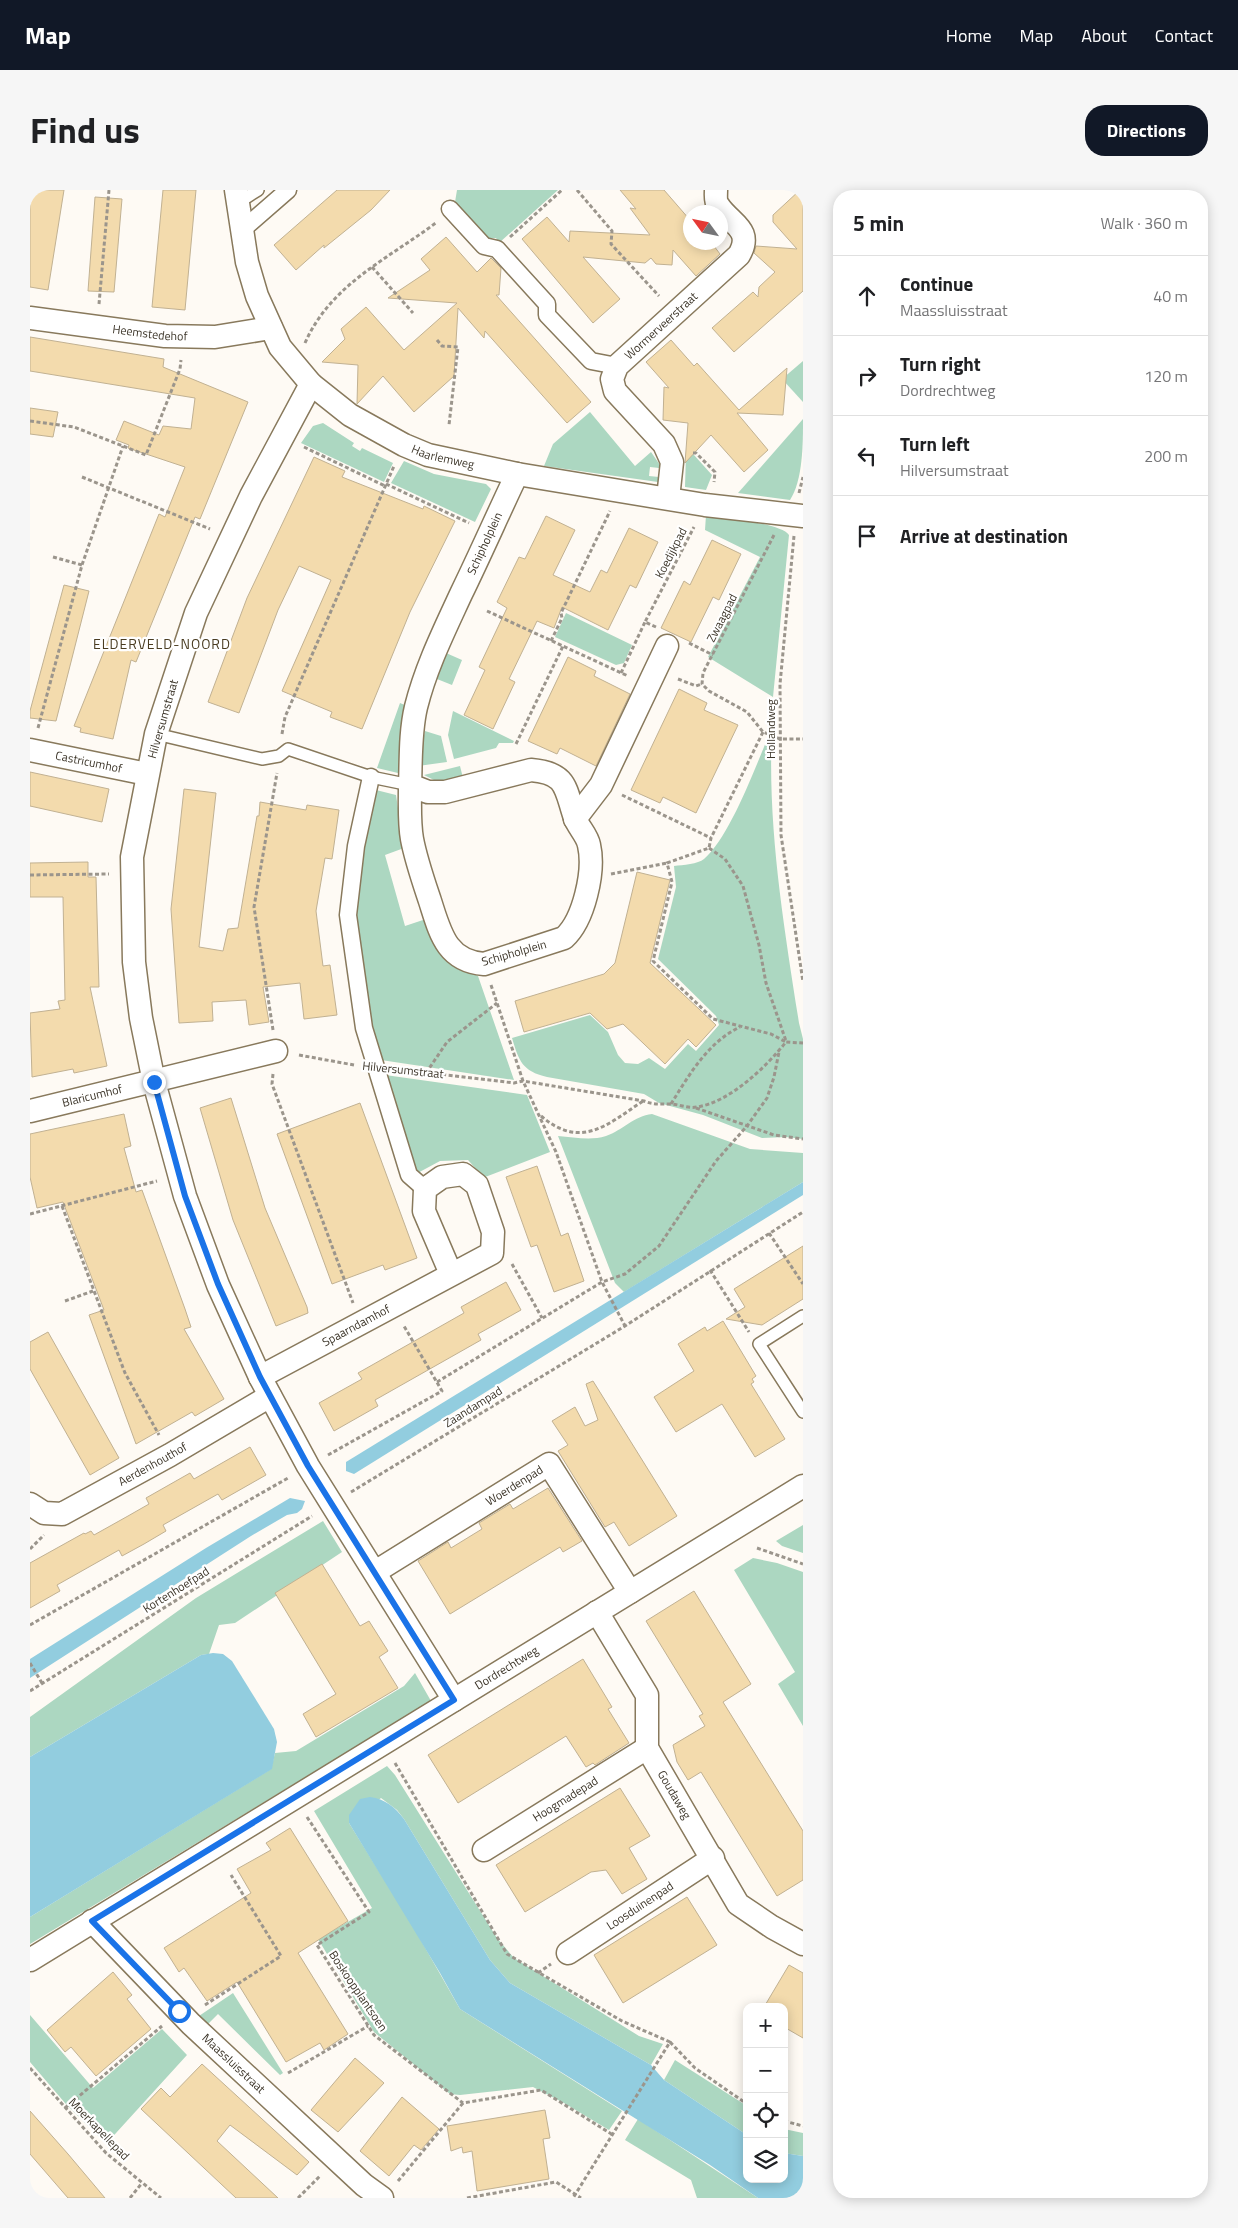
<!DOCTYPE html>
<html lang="en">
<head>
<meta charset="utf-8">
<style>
	:root { --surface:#fff; --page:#f6f6f6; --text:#202124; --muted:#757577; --line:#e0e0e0; --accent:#111827 }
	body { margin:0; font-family:"Titillium Web",sans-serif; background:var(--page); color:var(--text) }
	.controls { position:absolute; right:15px; bottom:15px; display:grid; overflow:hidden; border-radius:10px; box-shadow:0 2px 12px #0003 }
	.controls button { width:45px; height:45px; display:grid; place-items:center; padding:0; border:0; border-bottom:1px solid var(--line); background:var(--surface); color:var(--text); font:25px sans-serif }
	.compass { position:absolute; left:653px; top:15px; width:45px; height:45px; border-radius:50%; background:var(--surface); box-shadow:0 2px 12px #0003; rotate:303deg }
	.stop { position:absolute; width:15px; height:15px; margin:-11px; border:4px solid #1a73e8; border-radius:50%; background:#fff }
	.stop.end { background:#1a73e8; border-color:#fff; box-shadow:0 1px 5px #0008 }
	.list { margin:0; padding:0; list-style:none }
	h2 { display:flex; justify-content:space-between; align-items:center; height:65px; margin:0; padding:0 20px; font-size:21px }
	h2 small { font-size:16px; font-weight:400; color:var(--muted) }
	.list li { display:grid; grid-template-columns:32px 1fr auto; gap:15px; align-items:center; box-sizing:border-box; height:80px; padding:0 20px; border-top:1px solid var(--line) }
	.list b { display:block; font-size:19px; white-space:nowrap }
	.list p { margin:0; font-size:16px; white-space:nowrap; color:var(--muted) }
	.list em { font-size:16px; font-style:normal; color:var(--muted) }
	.icon { flex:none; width:28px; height:28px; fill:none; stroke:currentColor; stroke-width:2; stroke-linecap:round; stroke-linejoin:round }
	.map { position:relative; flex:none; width:773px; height:2008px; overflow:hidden; border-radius:20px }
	header { display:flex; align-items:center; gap:30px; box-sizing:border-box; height:70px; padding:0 25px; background:var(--accent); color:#fff }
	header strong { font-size:24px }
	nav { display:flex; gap:28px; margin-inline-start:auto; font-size:18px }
	.intro { display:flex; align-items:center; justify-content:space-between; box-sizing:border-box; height:120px; padding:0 30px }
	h1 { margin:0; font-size:35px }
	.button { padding:12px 22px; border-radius:20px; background:var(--accent); color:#fff; font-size:18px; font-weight:700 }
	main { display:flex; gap:30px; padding:0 30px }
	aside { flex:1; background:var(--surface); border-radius:20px; box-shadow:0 2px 12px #0003 }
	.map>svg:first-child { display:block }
	.green { fill:#acd7c1 }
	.water { fill:#92cddf }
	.building { fill:#f3dbad; stroke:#c1b192 }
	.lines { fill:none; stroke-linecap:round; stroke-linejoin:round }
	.service-casing { stroke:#88795c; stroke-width:14 }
	.pedestrian-casing { stroke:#88795c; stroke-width:19 }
	.minor-casing { stroke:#88795c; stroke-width:25 }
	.path { stroke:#9b958c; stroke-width:3; stroke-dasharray:4 2.5; stroke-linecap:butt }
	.service { stroke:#fff; stroke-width:11 }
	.pedestrian { stroke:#fff; stroke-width:16 }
	.minor { stroke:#fff; stroke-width:22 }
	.route { stroke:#1a73e8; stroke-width:6 }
	.labels { text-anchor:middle; stroke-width:4.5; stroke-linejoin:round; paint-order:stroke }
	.street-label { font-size:12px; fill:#3d362a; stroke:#fff }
	.neighbourhood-label { font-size:14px; letter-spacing:1px; fill:#4a3c21; stroke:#fff }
</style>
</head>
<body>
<header>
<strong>Map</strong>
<nav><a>Home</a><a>Map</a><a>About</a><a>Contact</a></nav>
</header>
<div class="intro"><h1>Find us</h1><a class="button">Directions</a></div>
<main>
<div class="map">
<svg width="773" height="2008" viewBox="0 0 773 2008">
	<rect width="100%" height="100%" fill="#fefaf4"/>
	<g class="green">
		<path d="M427,0H528L469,53L466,48H455L425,12Z"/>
		<path d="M773,171V212L752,189Z"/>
		<path d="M560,222L605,276L621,262L630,275L629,278L620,277L619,286L629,287L628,292L514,276L523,254Z"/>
		<path d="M773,229C773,253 773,290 760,310L708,303Z"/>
		<path d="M293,233L324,253L322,256L330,261L332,258L363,273L354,292L271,253L283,236Z"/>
		<path d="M656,264L664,265L682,285L676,300L655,297Z"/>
		<path d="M374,271L404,284L456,294L461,299L445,332L361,293Z"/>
		<path d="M676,325C692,328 751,333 759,345L743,507L678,467L730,367L675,340Z"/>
		<path d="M536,423L602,455L594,473L586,475L525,447Z"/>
		<path d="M416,463L432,470L422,495L407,489Z"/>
		<path d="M370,513L377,516L370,556L368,583L347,578Z"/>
		<path d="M423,521L484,551L483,553H469L466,558L424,569L418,545Z"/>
		<path d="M742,538C737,637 754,736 769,833L773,849V949L756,947L732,948L673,925L629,913L614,904L517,887C492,881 489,871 482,848L560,825L578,842L588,865L595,873L608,874L619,868L635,879L658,854L666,861L689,835L686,826L628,769L646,697L644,676C653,675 668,674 674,669C701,646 727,572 742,538Z"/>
		<path d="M395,541L411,546L417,572L388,576Z"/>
		<path d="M430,576L434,592L410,593L394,585Z"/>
		<path d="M342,599L366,605L374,658L355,665L375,736L396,729L428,776L448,786L484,890L351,870C337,814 325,755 327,697C328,668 338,629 342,599Z"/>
		<path d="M355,885L497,905L520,962L450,989L447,980L438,970L410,971L384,985Z"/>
		<path d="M622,924L720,959L773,963V992L594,1102L585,1093L528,946C544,947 560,951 576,946C593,940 604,926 622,924Z"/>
		<path d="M293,1331L312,1362L205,1433L189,1435L179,1464L171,1465L0,1567V1527L166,1408Z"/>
		<path d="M773,1335V1363L752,1356L746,1351Z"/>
		<path d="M723,1368L747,1373L773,1382V1536L748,1494L765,1482L704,1380Z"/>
		<path d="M385,1483L401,1511L0,1754V1727L241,1579L245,1563L266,1561L374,1496Z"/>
		<path d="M357,1576L365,1585L467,1748L484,1768L609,1846L633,1854L621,1875L480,1793L460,1770L374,1629L367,1620L351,1608L319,1633L381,1733L430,1819L592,1921L579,1940L534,1913L503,1897L430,1905L420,1904L344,1842L288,1749L342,1718L284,1621Z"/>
		<path d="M203,1803L253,1883L250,1885L188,1824L175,1837L166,1828Z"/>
		<path d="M0,1825L63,1898L132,1839L157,1865L76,1954L35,1913L0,1872Z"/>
		<path d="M645,1870L717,1916V1945L634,1890Z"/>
		<path d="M608,1929L728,2008H667L661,1990L595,1950Z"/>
		<path d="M754,1939L773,1943V1966L754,1963Z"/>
	</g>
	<g class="water">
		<path d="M773,992V1005L324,1284L316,1281V1272Z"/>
		<path d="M260,1308L275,1311L272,1319L267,1323L257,1325L221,1346L0,1488V1469L176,1358Z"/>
		<path d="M183,1463L193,1464L202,1471L244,1539L247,1552L242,1579L0,1727V1567L171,1465Z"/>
		<path d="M340,1607C355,1609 365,1617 374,1629L460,1770L480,1793L621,1875L634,1890L717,1945V1989H754V1963L773,1966V2008H728L680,1975L430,1819L410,1783L319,1633V1625L330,1609Z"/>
	</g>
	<g class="building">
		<path d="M0,0H34L18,100L0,97Z"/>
		<path d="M133,0H166L155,120L122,117Z"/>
		<path d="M307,0H360L341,20L294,58V55L266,80L244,55Z"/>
		<path d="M590,0H634L660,30V52H680L676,56H684L690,64L666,86L643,60L642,75L626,74L621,68L615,73L553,67L590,109L563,133L492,49L517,27L539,52L540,41L620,45L600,18L606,19Z"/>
		<path d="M770,0H773V101L704,162L682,138L723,102L728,107L729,97L745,82L724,63L726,56L767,59L743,32V25Z"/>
		<path d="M65,7L92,9L84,102L58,101Z"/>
		<path d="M416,47L447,82L461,68L471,78L469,105H466L561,212L537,233L455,141L454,148L428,118L424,186L384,222L353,186L327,214L328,175L292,172L315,149L311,139L336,117L374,160L427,113L358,108L400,80L391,69Z"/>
		<path d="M0,147L134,169L133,177L218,212L170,329L165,327L106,472L101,470L83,549L50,542L51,538L44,536L129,324L135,327L155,277L98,258L99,255L86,250L94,231L129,245L133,236L161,239L165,208L0,181Z"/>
		<path d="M641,150L664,176L667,173L709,220L757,178L753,225L707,223L738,260L714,282L681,245L655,273L658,233L633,230L634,197L639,198L616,172Z"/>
		<path d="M0,218L28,222L23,247L0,244Z"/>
		<path d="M284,267L315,281L312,287L393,319L394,316L425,331L380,422L332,539L300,527L302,522L252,501L301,390L269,376L248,420L209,523L178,512L217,408Z"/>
		<path d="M516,326L545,340L523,385L560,402L571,380L577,383L599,338L628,352L606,398L600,395L578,440L532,417L524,438L507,431L479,489L485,492L463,539L434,525L455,480L449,477L477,418L467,412L489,367L495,369Z"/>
		<path d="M682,350L711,364L689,410L683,407L661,452L631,438L654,391L660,395Z"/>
		<path d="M34,395L59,401L26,531L0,528V521Z"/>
		<path d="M538,467L566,481L564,486L600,504L566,576L530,558L527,564L498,551Z"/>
		<path d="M649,499L677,513L674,520L708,535L666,623L633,607L630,613L601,600Z"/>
		<path d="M0,582L79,599L72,632L0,616Z"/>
		<path d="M154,599L186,603L169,757L193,761L198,739L208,738L227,626H229L230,612L276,620L277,615L309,620L302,669L295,668L286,721L293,776L300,775L307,825L274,829L270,793L233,797L239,832L219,835L216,810L182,812L183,831L149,833L141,719Z"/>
		<path d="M58,672V687H66L67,724L69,797H60L77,876L44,883L43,879L2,887L0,823L30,819L28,811L35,810L33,707H0V673Z"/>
		<path d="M607,682L640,690L620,773L686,835L666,857L658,849L635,874L593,834L577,839L560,823L494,842L485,811L574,784L585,773Z"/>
		<path d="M201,908L235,1018L277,1117L278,1123L246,1136L203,1030L170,918Z"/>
		<path d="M330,913L387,1068L355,1080L353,1075L302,1094L247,944Z"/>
		<path d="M94,924L101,956L94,958L106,1002L112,1000L155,1119L161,1137L154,1139L194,1209L165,1226L162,1222L106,1254L59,1125L74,1120L33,1012L7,1018L0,987V944Z"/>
		<path d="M507,976L531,1046L538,1043L554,1091L524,1102L507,1055L501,1057L476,987Z"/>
		<path d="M773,1056V1109L732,1135L696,1129L715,1117L704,1099Z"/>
		<path d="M476,1092L491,1120L448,1144L451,1150L345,1210L348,1216L304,1241L289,1213L332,1189L328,1183L434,1123L431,1117Z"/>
		<path d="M693,1131L726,1186L722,1189L724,1192L721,1194L755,1249L725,1267L692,1214L646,1242L624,1207L664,1181L648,1154L675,1137L677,1141Z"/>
		<path d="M18,1142L89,1268L60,1285L0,1179V1152Z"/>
		<path d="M563,1191L647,1326L599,1356L584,1332L575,1337L528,1261L538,1255L522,1231L545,1217L555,1236L568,1230L556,1194Z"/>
		<path d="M220,1257L236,1285L192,1310L188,1304L133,1335L136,1341L114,1354L92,1366L89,1360L27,1395L30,1401L0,1418V1373L54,1343L55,1344L61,1341L64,1345L98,1326L119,1314L116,1308L160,1283L164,1289Z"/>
		<path d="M518,1298L552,1351L533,1362L530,1357L420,1424L388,1371L418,1352L421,1358L452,1339L449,1333L480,1314L483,1319Z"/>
		<path d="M292,1374L330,1436L339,1431L358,1461L349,1467L368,1498L286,1547L273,1524L306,1504L245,1403Z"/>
		<path d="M664,1401L721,1494L693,1512L773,1641V1690L747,1706L671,1582L658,1590L647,1572L643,1555L675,1536L669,1526L673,1524L616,1431Z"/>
		<path d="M553,1469L582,1517L578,1519L599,1553L565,1575L563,1573L556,1577L536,1546L428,1613L398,1565Z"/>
		<path d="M590,1598L620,1646L599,1658L617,1689L592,1704L576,1680L561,1682L495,1722L466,1675Z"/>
		<path d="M260,1638L318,1731L268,1763L318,1844L294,1860L290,1853L256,1872L207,1792L177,1811L154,1778L149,1782L134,1758L221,1703L207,1679L241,1660L236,1653Z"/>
		<path d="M657,1707L687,1755L593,1813L564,1765Z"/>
		<path d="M759,1775L773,1783V1848L754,1837V1817H734Z"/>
		<path d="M83,1782L102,1805L97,1809L121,1839L66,1886L41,1857L35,1862L17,1840Z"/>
		<path d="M325,1868L354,1893L308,1942L281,1920Z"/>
		<path d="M172,1874L279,1972L267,1985L200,1935L187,1951L248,2008H206L111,1919L131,1898L140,1907Z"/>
		<path d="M372,1907L409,1939L391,1960L384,1955L359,1986L330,1961Z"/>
		<path d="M515,1920L520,1948L513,1949L519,1989L447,2001L442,1961L433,1963L432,1957L421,1961L417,1936Z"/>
		<path d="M0,1921L38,1964L75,2008H38L0,1964Z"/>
	</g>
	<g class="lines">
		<g class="service-casing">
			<g id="service">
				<path d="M207,9L217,7L228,0"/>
				<path d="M126,544L232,569L249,566L258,559L341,587L380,595"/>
				<path d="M773,1126L729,1154L773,1222"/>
			</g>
		</g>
		<g class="pedestrian-casing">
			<g id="pedestrian">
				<path d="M420,19L454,56L467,59L517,114V125L561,171L587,176"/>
				<path d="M211,41L258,0"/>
				<path d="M341,587L326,656L318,725L334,838L379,985L395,999"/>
			</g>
		</g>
		<g class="minor-casing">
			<g id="minor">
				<path id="s1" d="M206,0L217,72L227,106L250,157L281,194L320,225L374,255L398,265L487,284L675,315L773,326"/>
				<path id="s2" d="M0,128L135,146L185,147L241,138"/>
				<path d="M281,194L221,306L166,423L126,544L102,667L104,772L111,828L124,892L155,1006L188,1095L230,1187L278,1276L424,1510"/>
				<path id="s3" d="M638,308L642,272L634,254L585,201L582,189L587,176L709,65C724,39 700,34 688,15C685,11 686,5 686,0"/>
				<path id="s4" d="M0,560L117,584"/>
				<path id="s5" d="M380,595L398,602H415L501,580C538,583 535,599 545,628C548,637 557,645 559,655C565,681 554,730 534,748L454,774C416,771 410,742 400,711C393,690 386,670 382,649C379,632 380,613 380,596C381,570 380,542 386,517C396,477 414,441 431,404C450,365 468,324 487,284"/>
				<path d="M545,629L571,595L637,456"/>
				<path id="s6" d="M0,921L246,861"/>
				<path id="s7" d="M230,1187L462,1063L463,1042L447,995L433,984L412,987L395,999L394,1021L421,1084"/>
				<path id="s8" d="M0,1314L14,1323L32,1324L140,1265L240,1206"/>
				<path id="s9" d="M345,1382L519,1274L600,1402"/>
				<path id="s10" d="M567,1422L617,1505V1558L708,1714L742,1737L773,1754"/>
				<path id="s11" d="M454,1660L617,1558"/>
				<path id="s12" d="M62,1731L161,1834L334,1995L352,2008"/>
				<path id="s13" d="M538,1763L683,1668"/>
				<path id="s14" d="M0,1770L773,1296"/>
			</g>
		</g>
		<g class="path">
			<path d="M547,0L582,41L581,54L629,106"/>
			<path d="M480,47L532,0"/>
			<path d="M342,77L383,123"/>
			<path d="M69,114L79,0"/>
			<path d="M407,150L412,156L428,157L419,235"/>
			<path d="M275,153C301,94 358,69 407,32"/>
			<path d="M0,231L44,237L116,265L150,179L151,170"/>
			<path d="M274,257L355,296"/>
			<path d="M663,263H666L685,282L684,292"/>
			<path d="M52,287L180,339"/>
			<path d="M356,294L439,333"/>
			<path d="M769,303L773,287"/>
			<path d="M744,345L673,483L672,494L679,501L717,522L733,542L750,549H773"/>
			<path d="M764,346L750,494L751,645L773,792"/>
			<path d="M23,367L52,375"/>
			<path d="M457,421L598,486"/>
			<path d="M626,437L615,432L664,337"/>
			<path d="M521,451L532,428L531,423L580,321"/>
			<path d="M659,453L683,465"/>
			<path d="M591,483L615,432"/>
			<path d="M648,489L666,496L672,494"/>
			<path d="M8,538L52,375L93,256"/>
			<path d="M733,542L681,648L679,658L637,673L642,692L623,771L683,829L741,844L756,852"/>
			<path d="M252,544L255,527L364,276"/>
			<path d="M486,554L533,456"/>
			<path d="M592,605L681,648"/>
			<path d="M679,658L695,669L713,696L729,755L736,793L756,851"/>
			<path d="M581,684L637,673"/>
			<path d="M0,685L79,684"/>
			<path d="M461,795L493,891L526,962L572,1092L595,1136"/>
			<path d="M243,840L224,717L247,583"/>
			<path d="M269,865L324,875"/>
			<path d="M367,879L484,893L493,891L614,911C624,915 629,914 640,914C649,914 658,919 667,917C700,912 736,877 756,852L773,853"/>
			<path d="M396,883L417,852L467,813"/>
			<path d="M243,884L242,894L323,1113"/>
			<path d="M641,914C659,885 678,852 710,837"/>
			<path d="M666,918L744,945L773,949"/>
			<path d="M511,926C551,960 577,935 613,911"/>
			<path d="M32,1016L95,1183L129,1245"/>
			<path d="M0,1024L127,991"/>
			<path d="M739,1043L773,1094"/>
			<path d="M482,1074L512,1128"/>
			<path d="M680,1080L719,1142"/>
			<path d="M35,1111L63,1101"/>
			<path d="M407,1192L572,1092L595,1084L629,1056L686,971L717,936L737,908L744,887L749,862"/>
			<path d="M298,1265L412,1201L374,1136"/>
			<path d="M321,1302L595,1136L773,1022"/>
			<path d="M727,1358L773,1374"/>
			<path d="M0,1359L14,1345"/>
			<path d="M0,1435L258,1288"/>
			<path d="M0,1473L12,1493"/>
			<path d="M0,1501L282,1326"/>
			<path d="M365,1573L477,1764L592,1831L640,1852L543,2008"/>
			<path d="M277,1627L339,1722L287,1755L344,1845L433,1913L511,1900L583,1945"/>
			<path d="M508,1783L521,1774"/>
			<path d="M175,1815L251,1766L201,1685"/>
			<path d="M640,1852L665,1878L717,1914"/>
			<path d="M0,1878L76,1963L131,2008"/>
			<path d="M258,1883L338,1836"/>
			<path d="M35,1918L132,1836"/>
			<path d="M754,1931L773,1936"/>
			<path d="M368,1991L433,1913"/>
			<path d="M100,2008L112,1993"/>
			<path d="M268,2008L291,1985"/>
			<path d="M437,2008L526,1992L551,2008"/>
		</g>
		<use href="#service" class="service"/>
		<use href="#pedestrian" class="pedestrian"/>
		<use href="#minor" class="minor"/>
	</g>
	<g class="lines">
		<path class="route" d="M124,892L155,1006L188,1094L230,1187L278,1276L424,1510L62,1731L149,1821"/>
	</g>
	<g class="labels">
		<g class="street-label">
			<text dy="4" stroke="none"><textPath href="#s3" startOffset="214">Wormerveerstraat</textPath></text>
			<text dy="4" stroke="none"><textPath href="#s2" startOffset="121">Heemstedehof</textPath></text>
			<text dy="4" stroke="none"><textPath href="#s1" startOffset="365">Haarlemweg</textPath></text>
			<text dy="4" stroke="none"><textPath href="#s5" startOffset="876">Schipholplein</textPath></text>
			<text transform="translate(641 363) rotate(-63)" y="4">Koedijkpad</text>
			<text transform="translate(692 428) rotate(-63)" y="4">Zwaagpad</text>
			<text transform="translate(133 529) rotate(-74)" y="4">Hilversumstraat</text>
			<text transform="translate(741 539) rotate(-90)" y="4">Hollandweg</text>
			<text dy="4" stroke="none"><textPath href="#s4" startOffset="60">Castricumhof</textPath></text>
			<text transform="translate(484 763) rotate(-16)" y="4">Schipholplein</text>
			<text transform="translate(373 880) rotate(6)" y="4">Hilversumstraat</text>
			<text dy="4" stroke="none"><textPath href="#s6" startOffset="64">Blaricumhof</textPath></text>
			<text dy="4" stroke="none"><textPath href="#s7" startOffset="109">Spaarndamhof</textPath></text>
			<text transform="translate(443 1217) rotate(-32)" y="4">Zaandampad</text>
			<text dy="4" stroke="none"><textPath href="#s8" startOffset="138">Aerdenhouthof</textPath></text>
			<text dy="4" stroke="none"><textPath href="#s9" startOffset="164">Woerdenpad</textPath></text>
			<text transform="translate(146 1400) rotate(-32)" y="4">Kortenhoefpad</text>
			<text dy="4" stroke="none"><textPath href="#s14" startOffset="559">Dordrechtweg</textPath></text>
			<text dy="4" stroke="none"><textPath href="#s10" startOffset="204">Goudaweg</textPath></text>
			<text dy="4" stroke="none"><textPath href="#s11" startOffset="96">Hoogmadepad</textPath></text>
			<text dy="4" stroke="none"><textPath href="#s13" startOffset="86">Loosduinenpad</textPath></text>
			<text transform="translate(328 1801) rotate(56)" y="4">Boskoopplantsoen</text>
			<text dy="4" stroke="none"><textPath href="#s12" startOffset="201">Maassluisstraat</textPath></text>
			<text transform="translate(69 1939) rotate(46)" y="4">Moerkapellepad</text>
		</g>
		<g class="neighbourhood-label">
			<text x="132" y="459">ELDERVELD-NOORD</text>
		</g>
	</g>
</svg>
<div class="controls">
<button>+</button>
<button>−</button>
<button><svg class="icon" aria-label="locate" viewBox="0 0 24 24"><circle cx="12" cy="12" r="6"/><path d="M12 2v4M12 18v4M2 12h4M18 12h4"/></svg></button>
<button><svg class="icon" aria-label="layers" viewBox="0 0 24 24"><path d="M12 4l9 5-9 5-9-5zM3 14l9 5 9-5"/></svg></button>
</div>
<svg class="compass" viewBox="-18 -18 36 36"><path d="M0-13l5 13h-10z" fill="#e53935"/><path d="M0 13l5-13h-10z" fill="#757577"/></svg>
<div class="stop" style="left:149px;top:1821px"></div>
<div class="stop end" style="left:124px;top:892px"></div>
</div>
<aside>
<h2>5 min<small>Walk · 360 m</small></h2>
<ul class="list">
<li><svg class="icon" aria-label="ahead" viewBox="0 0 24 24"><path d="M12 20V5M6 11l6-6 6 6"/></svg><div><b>Continue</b><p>Maassluisstraat</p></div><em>40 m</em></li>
<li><svg class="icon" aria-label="right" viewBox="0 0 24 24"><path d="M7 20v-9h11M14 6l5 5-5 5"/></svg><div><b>Turn right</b><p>Dordrechtweg</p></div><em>120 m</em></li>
<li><svg class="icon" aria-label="left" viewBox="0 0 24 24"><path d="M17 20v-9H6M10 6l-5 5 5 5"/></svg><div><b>Turn left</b><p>Hilversumstraat</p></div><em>200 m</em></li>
<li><svg class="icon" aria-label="arrive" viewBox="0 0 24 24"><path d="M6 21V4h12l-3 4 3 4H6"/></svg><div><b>Arrive at destination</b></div></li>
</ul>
</aside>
</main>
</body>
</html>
